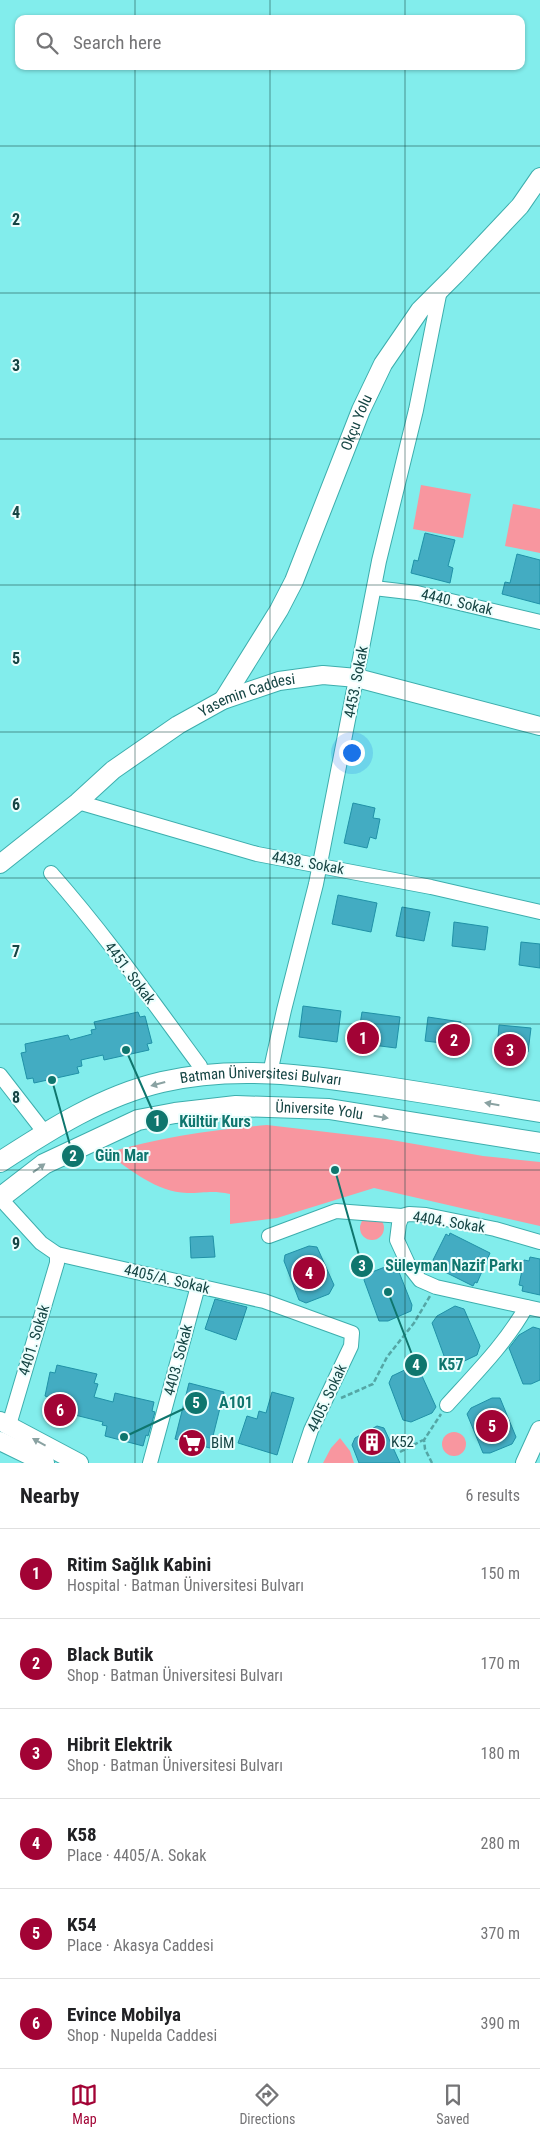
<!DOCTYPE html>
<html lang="en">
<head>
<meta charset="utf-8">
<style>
	:root { --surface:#fff; --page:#f6f6f6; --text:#202124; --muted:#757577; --line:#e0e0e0; --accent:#a20335 }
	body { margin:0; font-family:"Roboto Condensed",sans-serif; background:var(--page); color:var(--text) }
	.you { position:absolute; left:351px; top:752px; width:18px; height:18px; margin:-12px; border:4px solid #fff; border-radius:50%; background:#1a73e8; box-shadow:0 0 0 8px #1a73e833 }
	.badge { display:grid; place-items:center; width:32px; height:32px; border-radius:50%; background:var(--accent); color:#fff; font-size:16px; font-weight:700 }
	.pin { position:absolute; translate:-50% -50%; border:2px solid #fff; box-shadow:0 1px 5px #0006 }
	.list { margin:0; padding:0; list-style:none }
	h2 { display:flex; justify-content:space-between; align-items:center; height:65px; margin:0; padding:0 20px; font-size:21px }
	h2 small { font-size:16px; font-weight:400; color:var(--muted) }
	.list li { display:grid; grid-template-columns:32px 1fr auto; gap:15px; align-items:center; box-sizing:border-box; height:90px; padding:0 20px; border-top:1px solid var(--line) }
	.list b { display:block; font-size:19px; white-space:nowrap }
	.list p { margin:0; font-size:16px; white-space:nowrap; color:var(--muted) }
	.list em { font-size:16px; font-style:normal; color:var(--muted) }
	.icon { flex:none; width:28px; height:28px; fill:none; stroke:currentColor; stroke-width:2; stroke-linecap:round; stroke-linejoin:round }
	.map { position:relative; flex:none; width:540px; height:1463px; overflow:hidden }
	.search { position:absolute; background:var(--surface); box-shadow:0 1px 4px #0004; left:15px; right:15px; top:15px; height:55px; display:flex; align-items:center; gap:12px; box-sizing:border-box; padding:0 18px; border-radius:10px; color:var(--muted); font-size:19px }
	.sheet { height:605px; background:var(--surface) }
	nav { display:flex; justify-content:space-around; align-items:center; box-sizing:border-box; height:70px; border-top:1px solid var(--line); background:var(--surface); font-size:14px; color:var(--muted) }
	nav a { display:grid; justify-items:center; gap:2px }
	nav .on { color:var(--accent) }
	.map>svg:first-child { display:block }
	.green { fill:#f8969f }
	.building { fill:#43acc2; stroke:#2091a7 }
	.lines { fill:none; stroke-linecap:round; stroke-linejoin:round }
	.minor-casing { stroke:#3daead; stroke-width:16 }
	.tertiary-casing { stroke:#3daead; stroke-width:20 }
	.secondary-casing { stroke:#3daead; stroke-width:22 }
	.path { stroke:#54a6a5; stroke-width:2.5; stroke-dasharray:5 2.5; stroke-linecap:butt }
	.minor { stroke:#fff; stroke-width:14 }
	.tertiary { stroke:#fff; stroke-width:18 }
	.secondary { stroke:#fff; stroke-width:20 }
	.oneway { fill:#8aa2a2 }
	.grid { fill:none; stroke:#164544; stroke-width:1; stroke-opacity:0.55 }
	.labels { text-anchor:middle; stroke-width:4; stroke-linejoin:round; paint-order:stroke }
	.street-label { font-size:15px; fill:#164544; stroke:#ebfefd }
	.poi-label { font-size:15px; fill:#164544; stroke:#ebfefd; text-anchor:start }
	.grid-label { font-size:16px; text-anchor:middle; font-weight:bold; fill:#164544; stroke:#ebfefd; stroke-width:4; stroke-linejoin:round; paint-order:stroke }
	.leader { fill:none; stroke:#0f766e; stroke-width:2 }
	.callout-dot { fill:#0f766e; stroke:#ebfefd; stroke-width:2 }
	.mark-label { font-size:15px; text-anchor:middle; font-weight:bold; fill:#fff }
	.callout-label { font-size:16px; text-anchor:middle; font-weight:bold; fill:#0f766e; stroke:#ebfefd; stroke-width:4; stroke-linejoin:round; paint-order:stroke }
</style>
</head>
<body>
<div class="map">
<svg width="540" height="1463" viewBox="0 0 540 1463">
	<rect width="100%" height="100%" fill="#82edec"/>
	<g class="green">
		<path d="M421,485L471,494L463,538L413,529Z"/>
		<path d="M513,504L540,509V553L505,546Z"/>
		<path d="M267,1125L386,1139L483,1156L540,1162V1226L374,1188L277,1218L230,1224V1194C212,1190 205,1193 187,1193C157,1192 130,1170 107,1153C160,1137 212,1130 267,1125Z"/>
		<circle cx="372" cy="1228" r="12"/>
		<circle cx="454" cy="1444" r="12"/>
		<path d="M340,1438L350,1451L354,1463H323L331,1448Z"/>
	</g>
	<g class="building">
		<path d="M425,533L455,540L448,566L453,568L450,583L411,573L414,560L418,561Z"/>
		<path d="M517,554L540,560V604L502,594L505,582L510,583Z"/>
		<path d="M353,803L375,808L373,818L380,819L376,839L370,837L367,848L344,843Z"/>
		<path d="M338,895L377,903L371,932L332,924Z"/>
		<path d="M402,907L430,912L424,941L396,936Z"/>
		<path d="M454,922L488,927L485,950L452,946Z"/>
		<path d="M521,942L540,944V968L519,965Z"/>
		<path d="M303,1006L341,1011L337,1042L299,1037Z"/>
		<path d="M138,1012L140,1017L145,1016L152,1043L147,1044L149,1050L104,1060L103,1055L81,1060L82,1066L77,1067L79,1073L34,1083L33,1078L27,1079L21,1053L26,1052L25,1044L68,1035L70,1040L92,1034L91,1030L96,1029L94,1022Z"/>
		<path d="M362,1012L400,1017L396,1048L357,1043Z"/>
		<path d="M428,1017L461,1022L459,1045L425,1041Z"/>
		<path d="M499,1025L531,1028L528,1052L497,1049Z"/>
		<path d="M450,1233L490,1253L477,1283L475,1282L473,1286L433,1266L436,1261L433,1260L446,1234L449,1236Z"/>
		<path d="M213,1236L215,1257L191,1258L190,1237Z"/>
		<path d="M309,1246L317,1247L334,1285L329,1294L306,1303L299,1300L284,1261L285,1255Z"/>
		<path d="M530,1257L540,1259V1295L522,1291L523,1286L519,1285L524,1260L529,1261Z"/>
		<path d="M390,1265L397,1267L412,1305L411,1311L388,1321H379L364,1280L367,1274Z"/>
		<path d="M215,1299L247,1307L236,1340L205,1329Z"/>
		<path d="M455,1306L464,1309L480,1346L477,1355L456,1365L447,1364L432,1323L437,1316Z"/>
		<path d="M533,1327L540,1329V1380L531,1384H523L509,1348L519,1335Z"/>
		<path d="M57,1365L97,1374L94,1383L98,1384L94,1397L113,1402L115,1393L154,1402L152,1411L155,1412L148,1436L146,1435L143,1446L105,1436L107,1426L102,1425L103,1422L47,1408L50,1398L45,1396L50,1372L55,1373Z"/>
		<path d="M411,1367H418L436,1407L432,1413L411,1422L403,1420L389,1383L392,1376Z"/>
		<path d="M189,1383L224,1392L210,1448L175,1439Z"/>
		<path d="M272,1392L294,1398L277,1455L238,1443L247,1416L257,1419L259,1411L266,1413Z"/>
		<path d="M492,1398H500L516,1437L512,1444L490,1453H483L467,1414L471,1408Z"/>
		<path d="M377,1426L384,1428L400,1463H359L352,1445L355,1438Z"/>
	</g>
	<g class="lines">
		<g class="minor-casing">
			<g id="minor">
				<path d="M374,588L417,593L540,622"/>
				<path d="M78,802L257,854L431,887L540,912"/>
				<path d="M51,873C105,934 152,1001 200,1066L201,1076"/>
				<path d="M270,1073L284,1010L316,884L379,561L416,410L440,290"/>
				<path d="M0,1075L45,1133"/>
				<path d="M0,1198L41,1243L57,1254L264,1301L352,1333L351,1346L311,1430L300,1463"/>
				<path d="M269,1236L336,1211L402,1216"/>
				<path d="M540,1242L495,1229L426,1215L409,1214L402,1216L399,1224L397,1240L409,1266L420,1280L436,1287L540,1310"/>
				<path d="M447,1405C474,1375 507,1342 526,1307"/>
				<path d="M9,1425L57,1263V1254"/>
				<path d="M150,1463L198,1286"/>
			</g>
		</g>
		<g class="tertiary-casing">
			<g id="tertiary">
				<path id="s1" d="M223,700L279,610L294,581L361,410L383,364L420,310L455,275L520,206L540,177"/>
				<path id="s2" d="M0,864L78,802L113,770L178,725L223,700L279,681L323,675L357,678L540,726"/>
				<path d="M0,1421L79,1463"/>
				<path d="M0,1441L45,1463"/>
				<path d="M525,1463L540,1430"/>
			</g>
		</g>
		<g class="secondary-casing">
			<g id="secondary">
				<path id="s3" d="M0,1162C51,1129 102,1096 162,1082C234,1065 308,1075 380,1086C433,1094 487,1103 540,1112"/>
				<path id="s4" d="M0,1198L44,1164L138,1120L175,1113L236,1106L329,1109L540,1143"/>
			</g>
		</g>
		<g class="path">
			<path d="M341,1398L373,1384L387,1357L414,1323L430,1296"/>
			<path d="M400,1452L423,1440"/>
			<path d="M432,1463L425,1449L424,1440L441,1414"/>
		</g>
		<use href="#minor" class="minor"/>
		<use href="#tertiary" class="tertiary"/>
		<use href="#secondary" class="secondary"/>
	</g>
	<defs><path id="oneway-solid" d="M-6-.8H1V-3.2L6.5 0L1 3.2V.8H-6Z" transform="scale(1.25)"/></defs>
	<g class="oneway">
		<use href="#oneway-solid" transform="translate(158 1084) rotate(165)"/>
		<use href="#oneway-solid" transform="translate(492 1104) rotate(-170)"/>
		<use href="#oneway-solid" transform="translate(381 1117) rotate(9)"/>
		<use href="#oneway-solid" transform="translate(39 1168) rotate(-36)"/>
		<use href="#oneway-solid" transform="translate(39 1442) rotate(-151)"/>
	</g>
	<path class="grid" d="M135,0V19M270,0V19M405,0V19M135,66V1463M270,66V1463M405,66V1463M0,146H540M0,293H540M0,439H540M0,585H540M0,732H540M0,878H540M0,1024H540M0,1170H540M0,1317H540"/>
	<defs>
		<g id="building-disc" transform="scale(1.4375)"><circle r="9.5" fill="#a20335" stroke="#ebfefd"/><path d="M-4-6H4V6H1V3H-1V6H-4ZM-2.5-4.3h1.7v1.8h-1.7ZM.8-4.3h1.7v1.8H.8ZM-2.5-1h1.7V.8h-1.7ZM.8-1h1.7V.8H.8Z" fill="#fff"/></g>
		<g id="supermarket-disc" transform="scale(1.4375)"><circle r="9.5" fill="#a20335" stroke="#ebfefd"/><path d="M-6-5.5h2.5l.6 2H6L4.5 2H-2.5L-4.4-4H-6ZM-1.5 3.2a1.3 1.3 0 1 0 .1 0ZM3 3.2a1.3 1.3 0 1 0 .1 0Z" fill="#fff"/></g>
	</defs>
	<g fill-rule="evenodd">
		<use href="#building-disc" x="372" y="1442"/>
		<use href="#supermarket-disc" x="192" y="1443"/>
	</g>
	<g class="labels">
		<g class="street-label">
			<text dy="5" stroke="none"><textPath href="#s1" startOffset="309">Okçu Yolu</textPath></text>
			<text transform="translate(457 602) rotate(13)" y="5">4440. Sokak</text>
			<text transform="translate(356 682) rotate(-79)" y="5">4453. Sokak</text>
			<text dy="5" stroke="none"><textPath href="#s2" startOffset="302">Yasemin Caddesi</textPath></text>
			<text transform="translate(308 863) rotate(10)" y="5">4438. Sokak</text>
			<text transform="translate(130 973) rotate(53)" y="5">4451. Sokak</text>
			<text dy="5" stroke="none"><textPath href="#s3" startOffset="281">Batman Üniversitesi Bulvarı</textPath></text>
			<text dy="5" stroke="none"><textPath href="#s4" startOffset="342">Üniversite Yolu</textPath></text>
			<text transform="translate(449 1222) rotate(9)" y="5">4404. Sokak</text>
			<text transform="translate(167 1279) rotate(13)" y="5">4405/A. Sokak</text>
			<text transform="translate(34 1340) rotate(-73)" y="5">4401. Sokak</text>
			<text transform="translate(178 1360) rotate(-75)" y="5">4403. Sokak</text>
			<text transform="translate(327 1398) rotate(-65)" y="5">4405. Sokak</text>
		</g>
		<g class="poi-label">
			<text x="391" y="1447">K52</text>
			<text x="211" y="1448">BİM</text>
		</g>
	</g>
	<g class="grid-label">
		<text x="16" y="225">2</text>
		<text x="16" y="371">3</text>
		<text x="16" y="518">4</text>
		<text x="16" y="664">5</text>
		<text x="16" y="810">6</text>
		<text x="16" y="957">7</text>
		<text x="16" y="1103">8</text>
		<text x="16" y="1249">9</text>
	</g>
	<path class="leader" d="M126 1050L157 1121M52 1080L73 1156M335 1170L362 1266M388 1292L416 1365M124 1437L196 1403"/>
	<g class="callout-dot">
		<circle cx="126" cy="1050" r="5"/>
		<circle cx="52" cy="1080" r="5"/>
		<circle cx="335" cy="1170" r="5"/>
		<circle cx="388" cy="1292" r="5"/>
		<circle cx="124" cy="1437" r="5"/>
		<circle cx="157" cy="1121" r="12"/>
		<circle cx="73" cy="1156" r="12"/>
		<circle cx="362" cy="1266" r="12"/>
		<circle cx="416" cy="1365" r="12"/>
		<circle cx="196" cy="1403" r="12"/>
	</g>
	<g class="mark-label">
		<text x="157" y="1126">1</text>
		<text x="73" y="1161">2</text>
		<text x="362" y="1271">3</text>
		<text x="416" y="1370">4</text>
		<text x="196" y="1408">5</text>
	</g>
	<g class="callout-label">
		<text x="215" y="1127">Kültür Kurs</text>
		<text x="122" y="1161">Gün Mar</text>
		<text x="454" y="1271">Süleyman Nazif Parkı</text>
		<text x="451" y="1370">K57</text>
		<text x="236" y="1408">A101</text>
	</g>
</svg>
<div class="you"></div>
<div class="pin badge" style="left:363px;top:1038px">1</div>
<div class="pin badge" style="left:454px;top:1040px">2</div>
<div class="pin badge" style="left:510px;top:1050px">3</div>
<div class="pin badge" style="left:309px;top:1273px">4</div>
<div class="pin badge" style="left:492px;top:1426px">5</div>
<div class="pin badge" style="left:60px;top:1410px">6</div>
<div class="search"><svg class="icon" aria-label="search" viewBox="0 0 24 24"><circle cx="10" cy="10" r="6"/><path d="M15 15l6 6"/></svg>Search here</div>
</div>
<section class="sheet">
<h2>Nearby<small>6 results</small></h2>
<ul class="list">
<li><span class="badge">1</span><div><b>Ritim Sağlık Kabini</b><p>Hospital · Batman Üniversitesi Bulvarı</p></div><em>150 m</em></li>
<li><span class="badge">2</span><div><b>Black Butik</b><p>Shop · Batman Üniversitesi Bulvarı</p></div><em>170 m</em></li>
<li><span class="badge">3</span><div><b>Hibrit Elektrik</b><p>Shop · Batman Üniversitesi Bulvarı</p></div><em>180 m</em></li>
<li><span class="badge">4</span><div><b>K58</b><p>Place · 4405/A. Sokak</p></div><em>280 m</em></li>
<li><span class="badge">5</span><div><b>K54</b><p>Place · Akasya Caddesi</p></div><em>370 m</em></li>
<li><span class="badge">6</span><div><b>Evince Mobilya</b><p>Shop · Nupelda Caddesi</p></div><em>390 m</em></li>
</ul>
</section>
<nav>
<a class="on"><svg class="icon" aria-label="map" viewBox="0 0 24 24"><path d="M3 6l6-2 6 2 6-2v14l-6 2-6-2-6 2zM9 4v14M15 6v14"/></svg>Map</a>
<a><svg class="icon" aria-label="directions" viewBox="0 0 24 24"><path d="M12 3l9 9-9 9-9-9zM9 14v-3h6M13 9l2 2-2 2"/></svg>Directions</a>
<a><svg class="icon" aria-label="saved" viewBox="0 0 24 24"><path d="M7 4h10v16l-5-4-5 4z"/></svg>Saved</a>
</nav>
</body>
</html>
